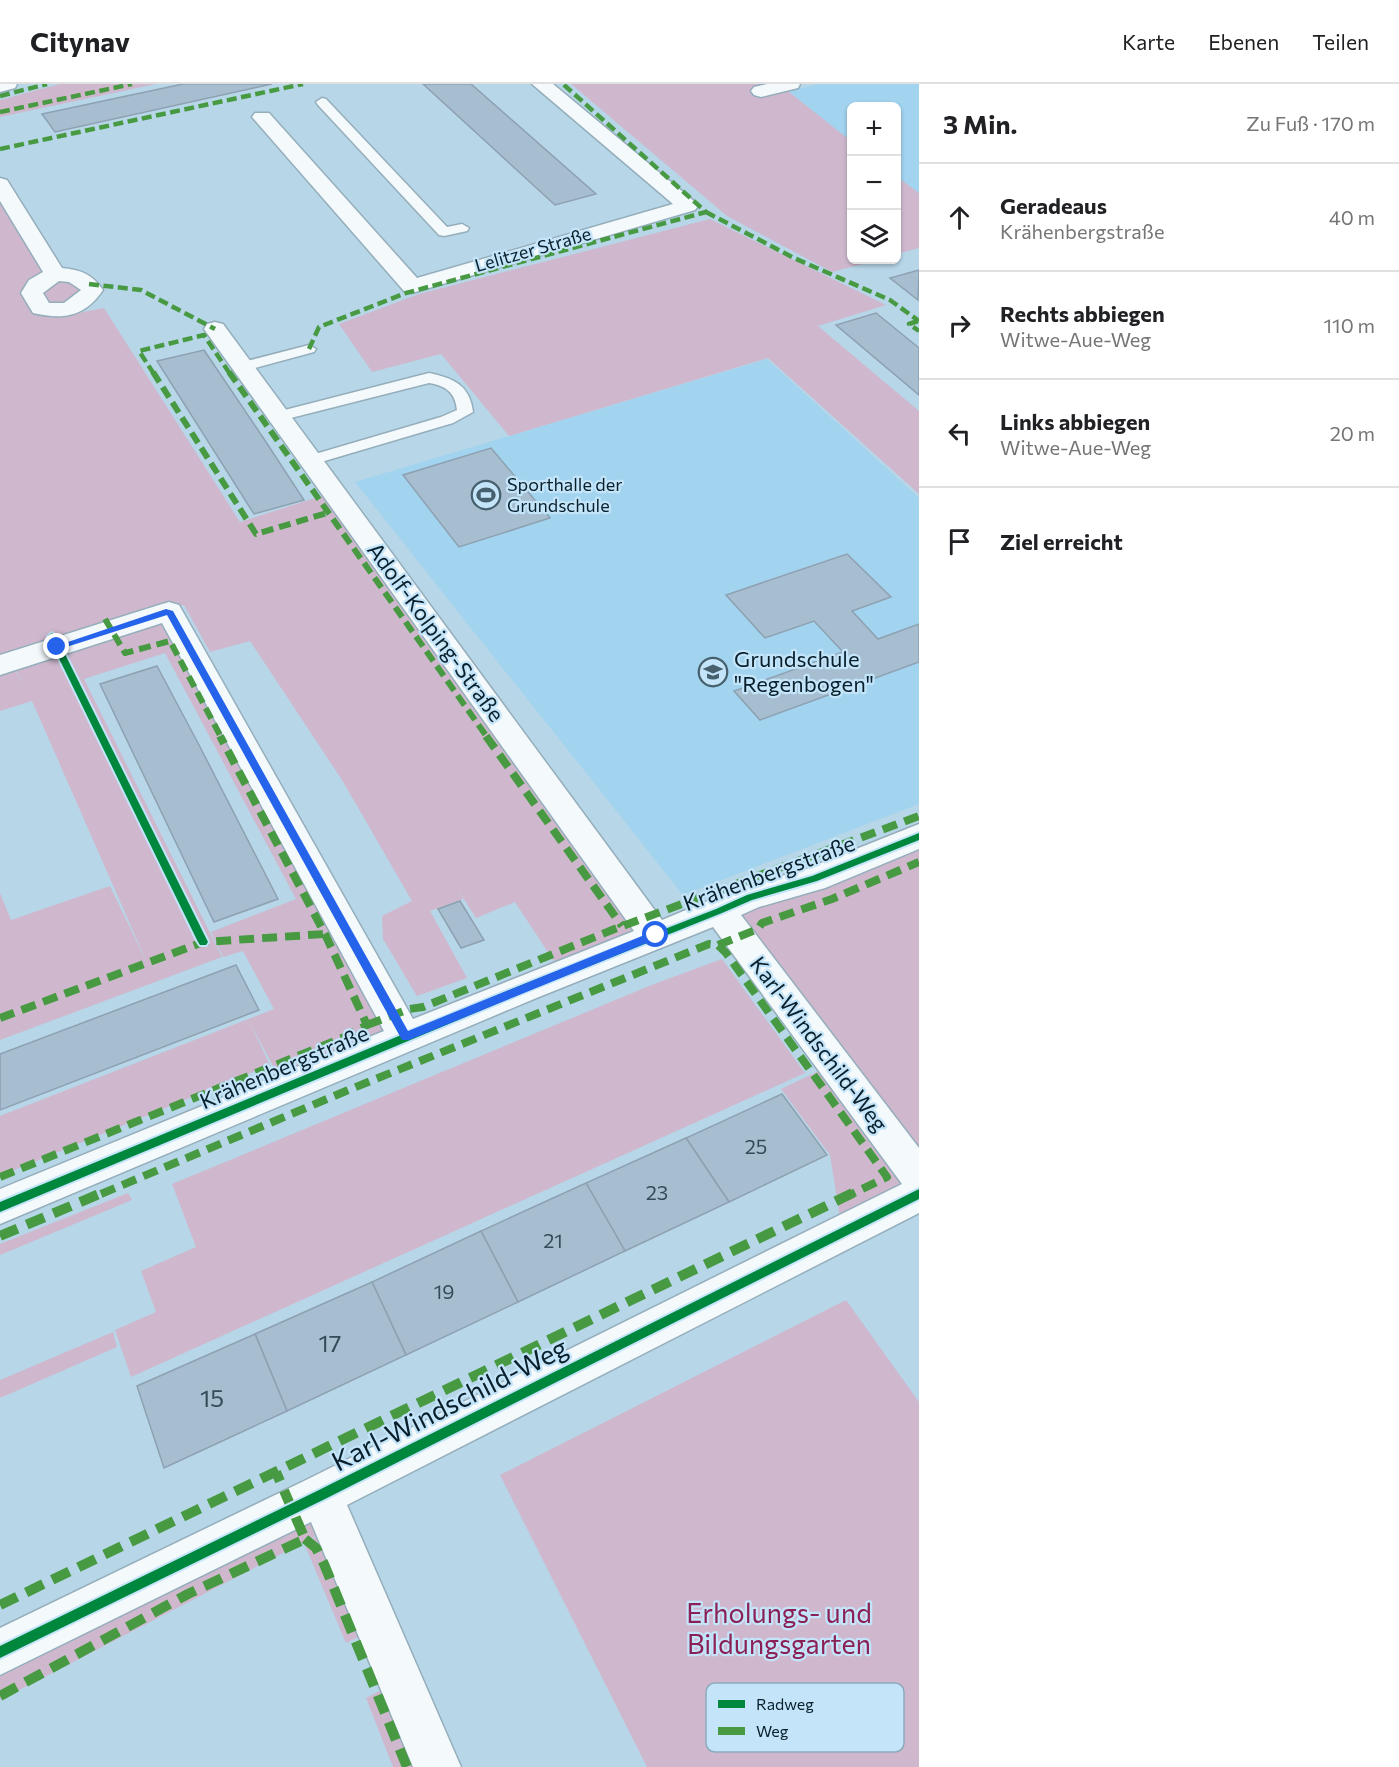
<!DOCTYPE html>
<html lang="de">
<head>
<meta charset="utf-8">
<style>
	:root { --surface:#fff; --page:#f2f2f2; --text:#202124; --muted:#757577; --line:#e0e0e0 }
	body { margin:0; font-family:Commissioner,sans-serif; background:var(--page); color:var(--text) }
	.controls { position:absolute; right:18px; top:18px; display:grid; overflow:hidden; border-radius:9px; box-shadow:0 2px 4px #0004 }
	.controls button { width:54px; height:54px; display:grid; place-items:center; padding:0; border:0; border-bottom:2px solid var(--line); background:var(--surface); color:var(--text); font:30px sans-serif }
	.stop { position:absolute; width:18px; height:18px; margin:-14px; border:4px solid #2563eb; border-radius:50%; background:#fff }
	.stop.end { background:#2563eb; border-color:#fff; box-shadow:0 2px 6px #0008 }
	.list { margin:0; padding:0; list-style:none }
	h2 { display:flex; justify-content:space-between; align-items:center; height:78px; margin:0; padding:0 24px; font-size:26px }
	h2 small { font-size:20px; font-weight:400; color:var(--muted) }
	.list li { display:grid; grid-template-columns:39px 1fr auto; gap:18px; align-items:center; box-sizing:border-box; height:108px; padding:0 24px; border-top:2px solid var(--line) }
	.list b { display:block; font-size:22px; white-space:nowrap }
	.list p { margin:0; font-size:20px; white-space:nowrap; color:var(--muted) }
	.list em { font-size:20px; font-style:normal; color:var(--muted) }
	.icon { flex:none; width:33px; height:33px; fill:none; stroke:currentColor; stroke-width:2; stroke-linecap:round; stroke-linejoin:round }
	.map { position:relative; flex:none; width:919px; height:1683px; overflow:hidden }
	header { display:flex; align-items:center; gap:36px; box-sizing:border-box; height:84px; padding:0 30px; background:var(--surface); border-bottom:2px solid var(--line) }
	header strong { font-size:28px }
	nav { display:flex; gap:33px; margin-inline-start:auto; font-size:21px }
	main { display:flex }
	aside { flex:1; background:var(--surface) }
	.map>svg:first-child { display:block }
	.built { fill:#a2d3ef }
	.green { fill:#cfb8ce }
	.building { fill:#a7bed1; stroke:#8da1b1; stroke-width:1.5 }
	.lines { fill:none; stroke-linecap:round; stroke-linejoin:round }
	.lane-casing { stroke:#95aebb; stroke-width:3 }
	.street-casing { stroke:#95aebb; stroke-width:3 }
	.secondary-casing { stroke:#95aebb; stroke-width:3 }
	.lane { fill:#f4f9fc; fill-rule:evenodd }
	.street { fill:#f4f9fc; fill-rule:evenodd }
	.secondary { fill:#f4f9fc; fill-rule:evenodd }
	.quiet-far3 { stroke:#489a42; stroke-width:4.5; stroke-dasharray:10 4.5; stroke-linecap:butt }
	.quiet-far2 { stroke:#489a42; stroke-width:6; stroke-dasharray:12 6; stroke-linecap:butt }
	.quiet-far1 { stroke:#489a42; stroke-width:8; stroke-dasharray:15 8; stroke-linecap:butt }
	.quiet { stroke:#489a42; stroke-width:10; stroke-dasharray:19 10; stroke-linecap:butt }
	.cycleway-casing { stroke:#c4e5f9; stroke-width:4 }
	.cycleway { fill:#00873e; fill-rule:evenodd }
	.route { fill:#2563eb }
	.labels { text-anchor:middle; stroke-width:4.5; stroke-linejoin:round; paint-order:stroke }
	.far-street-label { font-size:18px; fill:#09202c; stroke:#c4e5f9 }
	.far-poi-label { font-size:18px; fill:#09202c; stroke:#c4e5f9; text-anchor:start }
	.number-label { font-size:20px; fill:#344b59 }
	.street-label { font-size:22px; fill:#09202c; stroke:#c4e5f9 }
	.poi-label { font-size:22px; fill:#09202c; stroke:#c4e5f9; text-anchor:start }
	.near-number-label { font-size:24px; fill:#344b59 }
	.near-street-label { font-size:27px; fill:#09202c; stroke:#c4e5f9 }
	.near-park-label { font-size:27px; fill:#8a2055; stroke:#c4e5f9 }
	.key { fill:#c4e5f9; stroke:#8caabc; stroke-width:1.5 }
	.key-label { font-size:16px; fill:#09202c }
</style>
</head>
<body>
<header>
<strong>Citynav</strong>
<nav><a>Karte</a><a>Ebenen</a><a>Teilen</a></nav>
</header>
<main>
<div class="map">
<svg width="919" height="1683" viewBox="0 0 919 1683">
	<rect width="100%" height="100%" fill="#b7d6e8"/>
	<g class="built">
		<path d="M818,0H919V134L897,117L896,22H852L851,84L758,15Z"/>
		<path d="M767,275L919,414V720L683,811L355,398Z"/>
	</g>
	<g class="green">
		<path d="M60,0H156L0,33V16Z"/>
		<path d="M571,0H779L851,57L852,176H878L832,188L727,132Z"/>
		<path d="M896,92L919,109V164L897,170Z"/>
		<path d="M0,102L54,191L88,198L72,223H40L52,234L104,224L240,438L334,408L654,851L561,888L515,818L476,834L458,806L463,815L430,827L467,894L417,912L383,855L382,832L412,817L342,696L250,557L210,568L184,521L0,580Z"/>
		<path d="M710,135L886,221L818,242L919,327V410L768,274L509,352L441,270L372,288L339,240L419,210Z"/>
		<path d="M169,528L404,952L284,1002L250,939L270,981L0,1092V1032L274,925L243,867L223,873L211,848L296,815L165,569L84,595L222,873L0,956V809L11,836L110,802L148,881L32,617L0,627V582L11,578L25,604L12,578Z"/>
		<path d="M919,754V1086L722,828Z"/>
		<path d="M722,875L805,989L131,1293L115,1246L156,1228L141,1187L196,1163L172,1100L654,900Z"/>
		<path d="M833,980L919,1094L842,1146L830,1071L781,1005Z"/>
		<path d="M128,1109L132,1116L0,1171V1160Z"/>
		<path d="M846,1216L919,1318V1683H647L500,1391Z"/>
		<path d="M113,1248L117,1263L0,1314V1296Z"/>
		<path d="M320,1413L333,1443L0,1616V1570Z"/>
		<path d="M334,1444L375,1545L346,1559L304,1459Z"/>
		<path d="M399,1597L436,1683H393L366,1614Z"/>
	</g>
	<g class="building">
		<path d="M183,0H272L55,48L42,30Z"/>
		<path d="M423,0H471L596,110L555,121Z"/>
		<path d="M919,186L918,216L890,194Z"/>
		<path d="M876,229L919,264V311L836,241Z"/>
		<path d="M204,266L264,355L304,416L254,430L157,277Z"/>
		<path d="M491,364L550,434L459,463L403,391Z"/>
		<path d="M847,470L891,513L852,527L878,555L919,540V578L760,636L734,607L843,568L814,537L765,554L726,511Z"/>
		<path d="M157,582L199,661L278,815L214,838L100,600Z"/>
		<path d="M460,817L484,856L461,864L438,825Z"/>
		<path d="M236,881L259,926L0,1026V970Z"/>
		<path d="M782,1010L827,1071L729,1118L686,1054Z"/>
		<path d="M686,1054L729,1118L625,1167L586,1099Z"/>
		<path d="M586,1099L625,1167L518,1218L481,1147Z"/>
		<path d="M481,1147L518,1218L406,1271L372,1198Z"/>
		<path d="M372,1198L406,1271L287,1327L255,1250Z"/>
		<path d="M255,1250L287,1327L164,1384L137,1302Z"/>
	</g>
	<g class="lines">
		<g class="lane-casing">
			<g id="lane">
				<path d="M322,14L326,15L447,143L462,140L469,144L467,147L444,152L439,151L318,21L316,18Z"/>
				<path d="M309,261L316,265L314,268L244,287L236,282L239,279Z"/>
				<path d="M429,289C453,294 470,301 473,328L453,339L311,381L305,379L303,376L305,373L441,333L457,326C455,308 446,302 429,299L279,337L271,332L273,329Z"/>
			</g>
		</g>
		<g class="street-casing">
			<g id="street">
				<path d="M532,0H553L695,118L698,122L695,126L412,209L404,207L252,33L255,29H269L417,194L673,120Z"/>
				<path d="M767,0H800L798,4L761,13L754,11L751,7L754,3Z"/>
				<path d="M0,94L7,96L62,184C81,186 92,190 103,206C85,233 63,236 33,229L21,209L29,196L43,188L0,117ZM59,197L69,198L81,206L64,219H49L43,209Z"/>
				<path d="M215,238L223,240L662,836L739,804L806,785L919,740V765L825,804L759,823L741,831L919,1064V1129L347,1421L461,1683H413L311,1438L0,1591V1544L306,1396L902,1100L713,843L534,915L0,1140V1105L384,947L162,539L0,591V571L159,521L169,518L179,521L413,935L634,847L204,245L207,240Z"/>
			</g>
		</g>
		<g class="secondary-casing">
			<path id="secondary" d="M0,0H17L15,4L0,8Z"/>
		</g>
		<use href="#lane" class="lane"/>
		<use href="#street" class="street"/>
		<use href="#secondary" class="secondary"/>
		<g class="quiet-far3">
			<path d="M0,12L47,0"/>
			<path d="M0,28L132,0"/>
			<path d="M0,65L303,0"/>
			<path d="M706,128L794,174L890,216L919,237"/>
			<path d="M89,200L141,206L215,245"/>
			<path d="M918,237L909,240L919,247"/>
			<path d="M309,265L319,243L406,209L706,128L563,0"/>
			<path d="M154,290L139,267L204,251L230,290"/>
		</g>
		<g class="quiet-far2">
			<path d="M153,288L256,450L327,429"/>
			<path d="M229,288L487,653"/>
			<path d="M105,535L125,569L170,557L221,653"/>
		</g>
		<g class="quiet-far1">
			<path d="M486,652L622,842"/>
			<path d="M718,861L758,845L762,839L832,815L919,778"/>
			<path d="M0,934L203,858L325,850"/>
			<path d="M367,941L409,925L423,923L612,846L919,732"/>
			<path d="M0,1093L342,954L367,941L325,850L220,652"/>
			<path d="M101,1110L346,1007L709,860L718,861L726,869L887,1093L852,1110"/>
		</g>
		<g class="quiet">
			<path d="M0,1152L104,1108"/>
			<path d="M305,1455L316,1464L324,1480L407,1683"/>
			<path d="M0,1521L855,1108"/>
			<path d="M0,1612L188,1510L305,1455L276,1388"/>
		</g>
		<g class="cycleway-casing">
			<g id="cycleway">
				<path d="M52,549L56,552L208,858L206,861H200L198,858L48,552Z"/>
				<path d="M919,749V756L817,797L752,816L722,829L525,908L0,1128V1118L519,902L716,825L747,811L812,792Z"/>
				<path d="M919,1105V1115L325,1415L0,1574V1562L317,1407Z"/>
			</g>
		</g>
		<use href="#cycleway" class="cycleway"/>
	</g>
	<path class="route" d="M166,525L173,527L408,947L652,848H659V854L409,956H402L167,531L60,565L53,563Z"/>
	<defs>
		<g id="stadium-ring" transform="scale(1.5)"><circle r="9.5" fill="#c4e5f9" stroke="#46606e" stroke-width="1.5"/><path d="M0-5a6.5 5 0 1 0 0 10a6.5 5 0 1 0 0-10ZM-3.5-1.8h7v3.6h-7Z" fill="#46606e"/></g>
		<g id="school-ring" transform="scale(1.5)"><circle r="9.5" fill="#c4e5f9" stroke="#46606e" stroke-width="1.5"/><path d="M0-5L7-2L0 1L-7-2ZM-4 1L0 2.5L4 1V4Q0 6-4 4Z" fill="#46606e"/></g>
	</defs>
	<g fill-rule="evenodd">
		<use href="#stadium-ring" x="486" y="411"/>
		<use href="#school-ring" x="713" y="588"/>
	</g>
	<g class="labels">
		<g class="far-street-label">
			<text transform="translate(533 166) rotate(-16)" y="6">Lelitzer Straße</text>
		</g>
		<g class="far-poi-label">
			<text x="507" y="407">Sporthalle der<tspan x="507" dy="21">Grundschule</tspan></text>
		</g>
		<g class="number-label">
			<text x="756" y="1070">25</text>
			<text x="657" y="1116">23</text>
			<text x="553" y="1164">21</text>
			<text x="444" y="1215">19</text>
		</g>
		<g class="street-label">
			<text transform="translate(436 548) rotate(54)" y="8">Adolf-Kolping-Straße</text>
			<text transform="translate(769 789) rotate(-20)" y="8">Krähenbergstraße</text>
			<text transform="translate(819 960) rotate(53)" y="8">Karl-Windschild-Weg</text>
			<text transform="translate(284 983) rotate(-23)" y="8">Krähenbergstraße</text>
		</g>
		<g class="poi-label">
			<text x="734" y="583">Grundschule<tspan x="734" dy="25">"Regenbogen"</tspan></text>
		</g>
		<g class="near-number-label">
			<text x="330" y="1268">17</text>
			<text x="212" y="1323">15</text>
		</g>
		<g class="near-street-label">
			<text transform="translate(450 1321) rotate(-27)" y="9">Karl-Windschild-Weg</text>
		</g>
		<g class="near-park-label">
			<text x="779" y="1539">Erholungs- und<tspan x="779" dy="31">Bildungsgarten</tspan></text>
		</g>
	</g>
	<rect x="706" y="1599" width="198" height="69" rx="9" class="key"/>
	<rect x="718" y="1616" width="27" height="8" fill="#00873e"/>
	<rect x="718" y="1643" width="27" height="8" fill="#489a42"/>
	<g class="key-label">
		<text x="756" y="1626">Radweg</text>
		<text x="756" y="1653">Weg</text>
	</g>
</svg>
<div class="controls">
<button>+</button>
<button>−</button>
<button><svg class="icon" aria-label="layers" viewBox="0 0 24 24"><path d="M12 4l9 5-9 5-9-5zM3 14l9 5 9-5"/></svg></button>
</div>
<div class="stop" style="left:656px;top:851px"></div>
<div class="stop end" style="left:57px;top:563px"></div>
</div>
<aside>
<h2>3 Min.<small>Zu Fuß · 170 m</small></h2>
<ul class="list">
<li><svg class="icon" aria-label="ahead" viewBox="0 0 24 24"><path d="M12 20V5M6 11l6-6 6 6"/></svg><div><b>Geradeaus</b><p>Krähenbergstraße</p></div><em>40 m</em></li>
<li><svg class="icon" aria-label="right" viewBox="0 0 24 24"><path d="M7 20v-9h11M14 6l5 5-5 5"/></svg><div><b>Rechts abbiegen</b><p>Witwe-Aue-Weg</p></div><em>110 m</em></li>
<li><svg class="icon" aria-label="left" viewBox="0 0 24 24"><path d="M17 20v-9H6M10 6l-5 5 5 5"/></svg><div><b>Links abbiegen</b><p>Witwe-Aue-Weg</p></div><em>20 m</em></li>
<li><svg class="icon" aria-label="arrive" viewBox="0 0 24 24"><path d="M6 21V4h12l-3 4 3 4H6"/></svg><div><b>Ziel erreicht</b></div></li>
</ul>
</aside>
</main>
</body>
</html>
